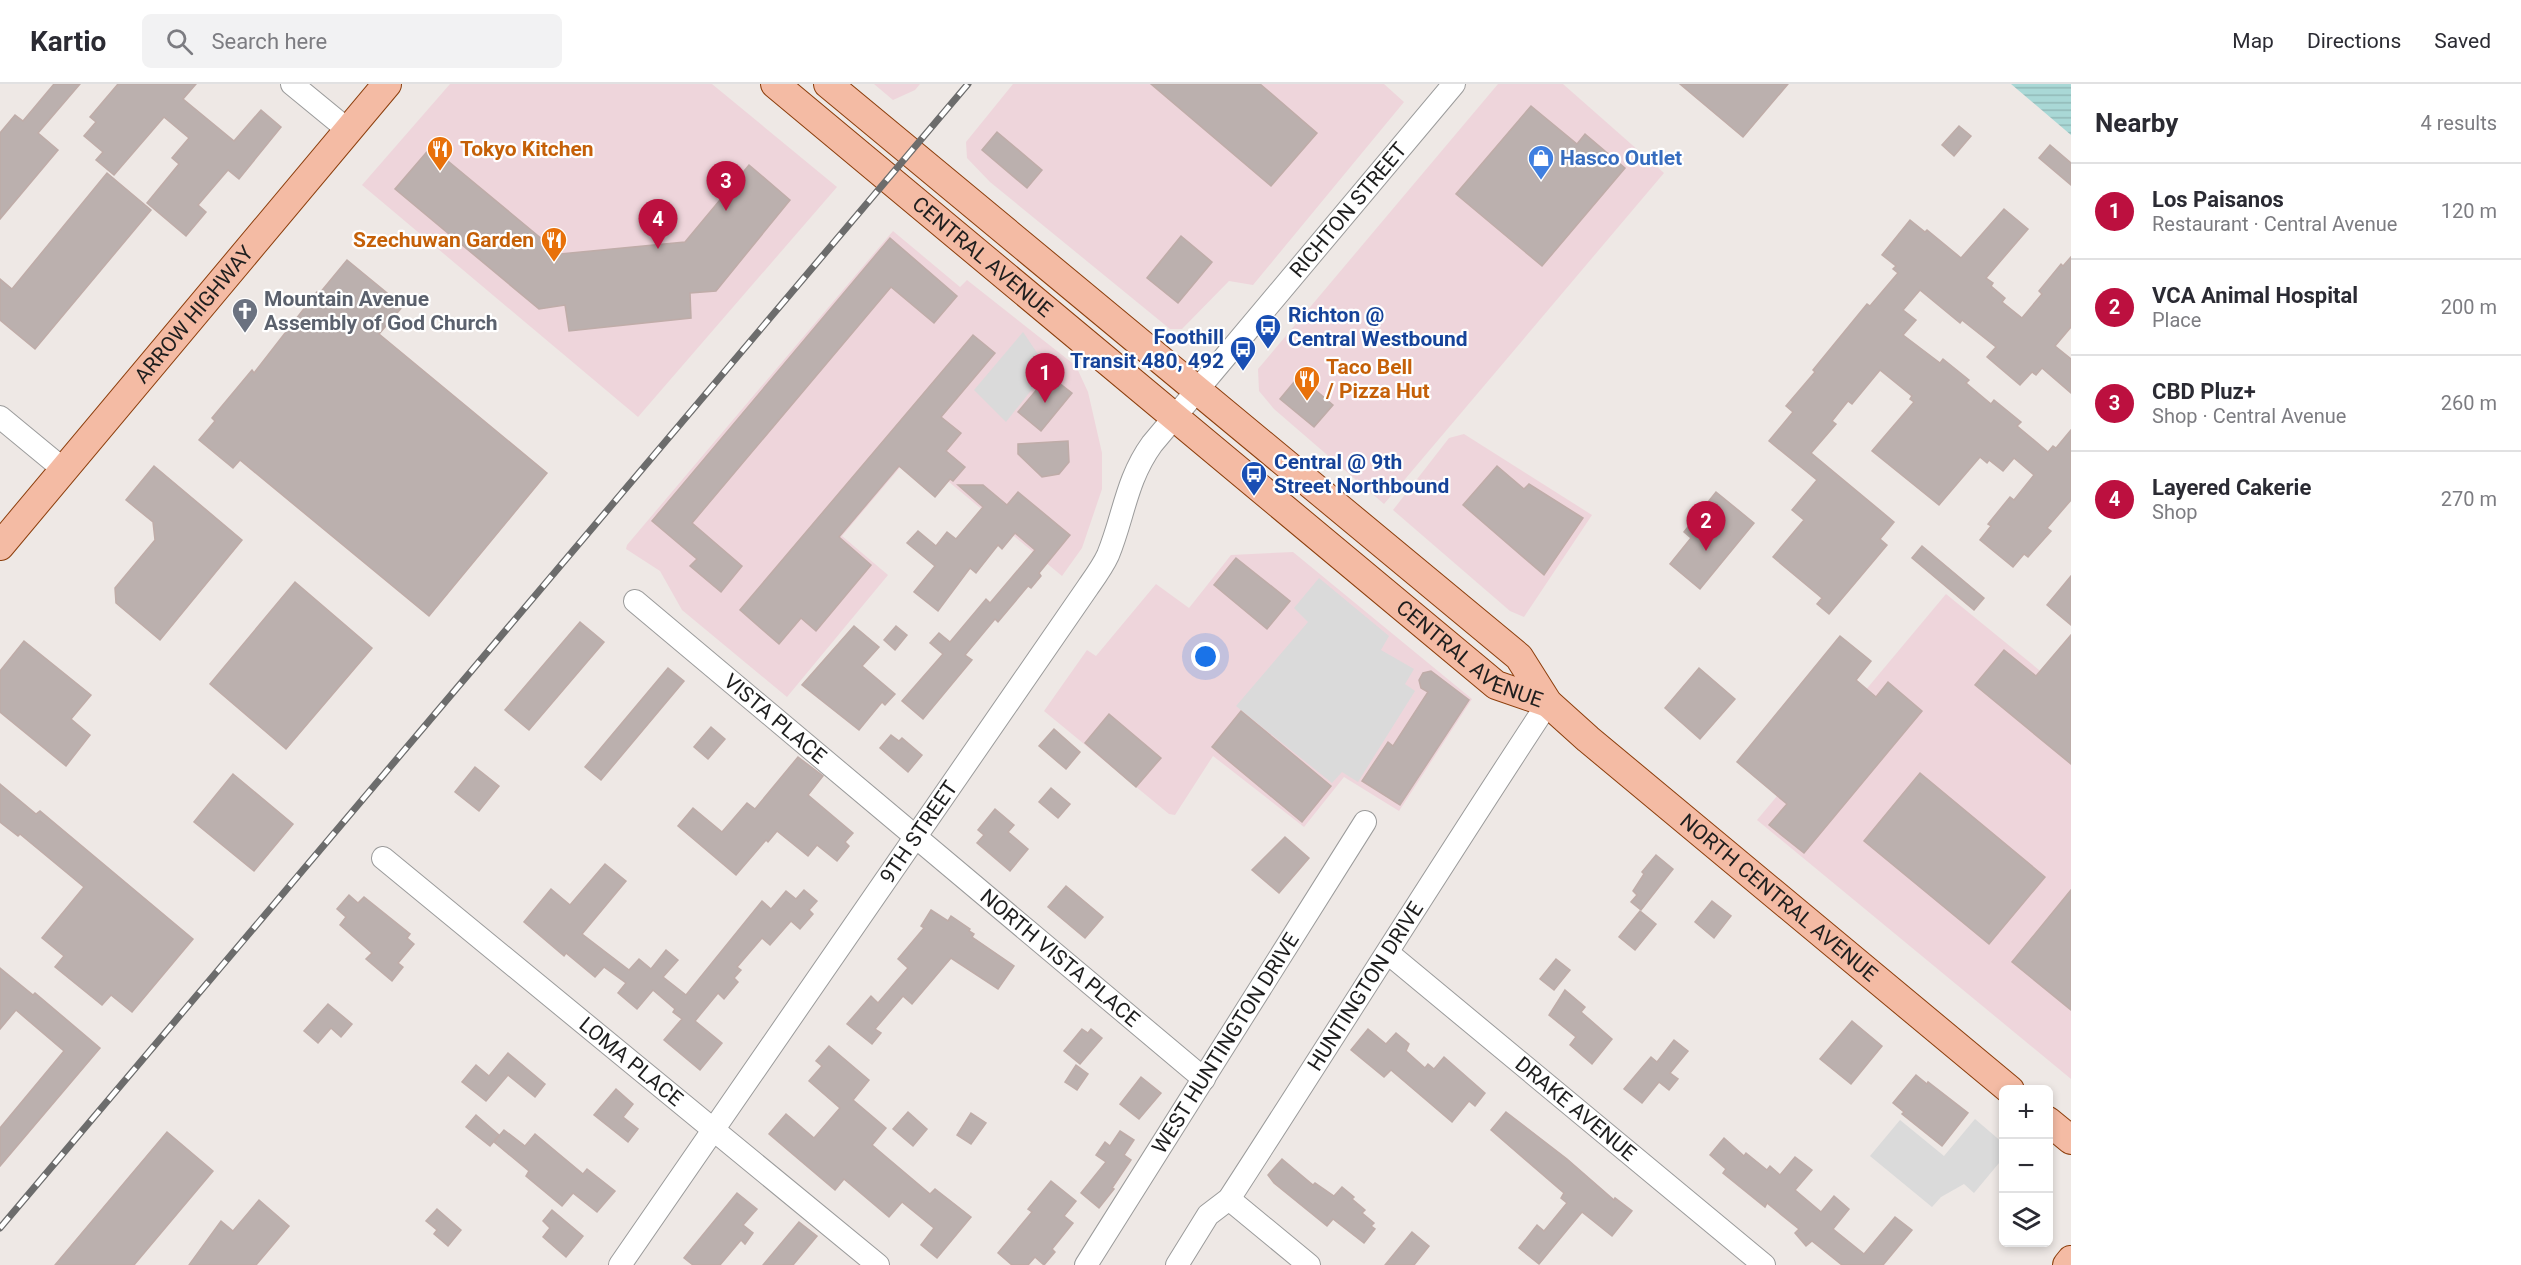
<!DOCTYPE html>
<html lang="en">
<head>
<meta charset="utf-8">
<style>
	:root { --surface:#fff; --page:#f2f2f3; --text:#2b2b33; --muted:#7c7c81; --line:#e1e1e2; --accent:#bc103f }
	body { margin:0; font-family:Roboto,sans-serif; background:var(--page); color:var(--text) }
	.controls { position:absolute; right:18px; bottom:18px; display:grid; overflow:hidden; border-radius:9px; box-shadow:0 3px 9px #0003 }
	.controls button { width:54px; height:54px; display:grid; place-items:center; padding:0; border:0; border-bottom:2px solid var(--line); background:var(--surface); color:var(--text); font:30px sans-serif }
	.you { position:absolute; left:1206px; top:573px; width:21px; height:21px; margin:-15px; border:4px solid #fff; border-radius:50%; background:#1a73e8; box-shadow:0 0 0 9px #1a73e833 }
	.badge { display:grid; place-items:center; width:39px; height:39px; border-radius:50%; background:var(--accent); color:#fff; font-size:20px; font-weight:700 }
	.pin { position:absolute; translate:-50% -50px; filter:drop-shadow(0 2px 3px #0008) }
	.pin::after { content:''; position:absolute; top:32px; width:21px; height:18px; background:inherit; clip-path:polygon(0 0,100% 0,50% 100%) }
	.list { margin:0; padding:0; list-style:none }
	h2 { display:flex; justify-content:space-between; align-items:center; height:78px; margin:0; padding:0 24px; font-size:26px }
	h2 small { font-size:20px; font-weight:400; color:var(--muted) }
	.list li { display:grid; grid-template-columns:39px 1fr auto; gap:18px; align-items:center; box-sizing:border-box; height:96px; padding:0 24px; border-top:2px solid var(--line) }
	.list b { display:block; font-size:22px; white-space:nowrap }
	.list p { margin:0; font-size:20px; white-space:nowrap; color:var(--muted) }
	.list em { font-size:20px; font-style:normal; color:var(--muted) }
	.icon { flex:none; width:33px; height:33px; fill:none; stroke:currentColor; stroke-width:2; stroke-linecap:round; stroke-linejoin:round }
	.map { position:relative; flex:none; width:2071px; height:1181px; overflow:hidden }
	header { display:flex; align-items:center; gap:36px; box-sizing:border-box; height:84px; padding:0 30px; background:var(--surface); border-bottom:2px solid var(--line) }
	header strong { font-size:28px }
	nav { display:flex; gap:33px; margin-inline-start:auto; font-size:21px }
	.search { width:420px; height:54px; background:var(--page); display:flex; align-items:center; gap:15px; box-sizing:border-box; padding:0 21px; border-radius:9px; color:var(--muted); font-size:22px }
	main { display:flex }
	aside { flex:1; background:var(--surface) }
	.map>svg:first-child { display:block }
	.commercial { fill:#eed5db }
	.parking { fill:#dadada }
	.water { fill:url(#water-rules) }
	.building { fill:#bbb0ae; stroke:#bfaca8; stroke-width:1.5 }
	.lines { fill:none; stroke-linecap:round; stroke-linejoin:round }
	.minor-casing { stroke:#9b9b9b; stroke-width:24 }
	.major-casing { stroke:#8c3e0c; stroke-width:30 }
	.minor { stroke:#fff; stroke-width:22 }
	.major { stroke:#f4bba4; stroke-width:28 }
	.rail-casing { stroke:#6c6c6c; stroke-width:7 }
	.rail { stroke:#fff; stroke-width:4.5; stroke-dasharray:14; stroke-linecap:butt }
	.labels { text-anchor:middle; stroke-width:4.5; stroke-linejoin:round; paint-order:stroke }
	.food-label { font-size:21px; font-weight:bold; fill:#c56008; stroke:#fff; text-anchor:start }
	.shop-label { font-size:21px; font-weight:bold; fill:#366cbe; stroke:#fff; text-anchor:start }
	.street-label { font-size:21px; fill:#1e1e1e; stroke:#fff }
	.worship-label { font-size:21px; font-weight:bold; fill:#5b616d; stroke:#fff; text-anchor:start }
	.transit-label { font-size:21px; font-weight:bold; fill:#164399; stroke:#fff; text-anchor:start }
</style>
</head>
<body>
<header>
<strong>Kartio</strong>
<div class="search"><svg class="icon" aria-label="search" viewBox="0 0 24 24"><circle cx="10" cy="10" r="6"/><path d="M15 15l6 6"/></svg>Search here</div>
<nav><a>Map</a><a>Directions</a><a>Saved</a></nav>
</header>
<main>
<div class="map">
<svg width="2071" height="1181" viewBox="0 0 2071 1181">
	<defs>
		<pattern id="water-rules" width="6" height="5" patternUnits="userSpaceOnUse" patternTransform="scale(1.5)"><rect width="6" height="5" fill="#a9d8d6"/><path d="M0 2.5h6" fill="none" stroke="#91b9b7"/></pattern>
	</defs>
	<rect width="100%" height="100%" fill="#eee8e5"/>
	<g class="commercial">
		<path d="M450,0H712L837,103L638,333L362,101Z"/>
		<path d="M874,0H920L915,6L893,16Z"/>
		<path d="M1013,0H1384L1404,18L1253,201L1229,197L1182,245H1170L990,98L967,74L966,58Z"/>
		<path d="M1498,0H1563L1664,89L1384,420L1274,325L1259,307L1258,285Z"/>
		<path d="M893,147L960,203L967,196L1076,282L1088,308L1102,369V405L1082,464L1062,492L913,368L842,452L888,491L787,613L682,526L660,487L626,465L627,461Z"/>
		<path d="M1464,350L1592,431L1524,533L1510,527L1393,426L1449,354Z"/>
		<path d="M1293,468L1472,615L1399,727L1344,693L1304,743L1213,672L1175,731L1169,730L1044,627L1087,566L1096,572L1156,500L1189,524L1231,471Z"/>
		<path d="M1946,510L2071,612V995L1757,736Z"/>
	</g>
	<g class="parking">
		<path d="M1023,248L1048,285L1006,338L974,306Z"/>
		<path d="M1319,494L1389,552L1381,566L1414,585L1405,600L1415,607L1358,698L1342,688L1332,699L1236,622L1308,538L1294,524Z"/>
		<path d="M1975,1035L2003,1059L2004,1073L1974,1109L1964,1100L1941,1113L1932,1123L1870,1072L1900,1036L1944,1072Z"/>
	</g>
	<path class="water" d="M2011,0H2071V51Z"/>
	<g class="building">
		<path d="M54,0H80L38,49L58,66L0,135V49L15,31L23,37Z"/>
		<path d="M118,0H196L183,15L234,57L261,26L281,43L239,95L228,86L198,121L206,128L186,152L147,119L179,80L172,74L189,54L164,33L114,91L96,76L103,68L84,52L96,38L90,33Z"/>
		<path d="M1151,0H1260L1317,49L1271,102Z"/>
		<path d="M1680,0H1788L1743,53Z"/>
		<path d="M1531,22L1577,60L1585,50L1625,84L1542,182L1456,110Z"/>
		<path d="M1959,42L1971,52L1954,72L1942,61Z"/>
		<path d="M997,48L1042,86L1027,104L982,66Z"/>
		<path d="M2050,61L2071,79V101L2039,74Z"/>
		<path d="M431,63L560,170L685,158L749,81L790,116L716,207L690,209L691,234L569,247L565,221L539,225L395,105Z"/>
		<path d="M107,89L151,126L35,265L0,236V195L12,205Z"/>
		<path d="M2004,125L2028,145L1986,194L1993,199L1991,202L2005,214L2002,218L2022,234L2042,210L2039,207L2061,180L2063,182L2071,173V243L2055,262L2071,275V309L2042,284L2036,291L2032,288L2020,301L1987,273L1996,263L1962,236L1960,239L1920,206L1903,226L1916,236L1903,251L1940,279L1943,275L1969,296L1966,299L1991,320L1994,316L2021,338L2017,342L2048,368L2053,362L2056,364L2071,346V416L2047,444L2051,447L2028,473L2024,470L2013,483L1980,456L1991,442L1988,440L2010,413L2014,416L2034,391L2014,374L2003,387L1989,376L1987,379L1980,373L1939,421L1872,367L1914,318L1910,315L1912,312L1880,286L1852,320L1848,317L1832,337L1836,340L1811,369L1894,438L1880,455L1887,461L1829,530L1817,520L1822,514L1773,473L1804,436L1792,426L1817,396L1769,357L1793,328L1786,322L1815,288L1813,286L1867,220L1870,222L1898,189L1893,185L1896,182L1882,171L1910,136L1925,148L1927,146L1961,174Z"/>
		<path d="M1181,152L1212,178L1178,219L1147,194Z"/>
		<path d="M890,154L957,212L934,239L891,203L692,439L742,482L721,508L690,482L697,475L652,437Z"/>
		<path d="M347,176L403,222L379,250L547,389L429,532L240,376L233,384L199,356L215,337L212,334L252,286L254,289L317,208L319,210Z"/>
		<path d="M973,251L995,269L941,333L961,349L946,367L965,383L953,397L950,395L935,413L899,382L839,453L871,481L816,547L801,534L779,560L740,526Z"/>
		<path d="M1049,291L1072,309L1041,347L1018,328Z"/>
		<path d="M1299,292L1333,321L1314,343L1280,315Z"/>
		<path d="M1068,357L1069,378L1059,390L1042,393L1018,370V360Z"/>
		<path d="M154,382L242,456L160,556L116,519L115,504L155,456L153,438L126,416Z"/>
		<path d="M1497,382L1524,405L1529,400L1583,434L1544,491L1463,421Z"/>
		<path d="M958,401H983L1007,421L1018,408L1070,451L1039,489L1041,492L1031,504L1028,502L998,538L995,535L965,571L972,576L923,635L902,617L943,570L930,559L939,549L950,558L986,515L990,519L1035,466L1015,449L1002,465L998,461L976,489L970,484L938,527L914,508L935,482L907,459L918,447L936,462L947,448L956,455L983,423Z"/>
		<path d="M1716,408L1754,439L1700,505L1670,480L1691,454L1684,448Z"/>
		<path d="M1922,462L1984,514L1974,526L1912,474Z"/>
		<path d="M1236,474L1290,517L1267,545L1214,501Z"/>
		<path d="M2071,492V541L2047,521Z"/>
		<path d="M295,498L372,564L286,665L210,600Z"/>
		<path d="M580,538L604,558L529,646L505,626Z"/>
		<path d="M854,542L879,563L862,582L895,610L885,621L882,618L859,646L802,601Z"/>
		<path d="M896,542L907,551L895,566L884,556Z"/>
		<path d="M2071,551V680L1975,601L2004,566L2036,592Z"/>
		<path d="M1840,552L1871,577L1856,596L1876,613L1888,598L1922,627L1804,769L1769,741L1787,720L1737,678Z"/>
		<path d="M24,557L91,611L71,635L90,651L66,682L0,628V587Z"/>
		<path d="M668,584L684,597L601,696L585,683Z"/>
		<path d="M1699,584L1735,615L1700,655L1665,624Z"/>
		<path d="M1431,587L1469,616L1400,721L1362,697L1388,658L1393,662L1428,608L1421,604L1419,596L1423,589Z"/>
		<path d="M1241,627L1331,702L1302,738L1212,663Z"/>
		<path d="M1109,630L1161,674L1136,703L1085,659Z"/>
		<path d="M711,643L725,655L708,675L694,663Z"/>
		<path d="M1054,645L1080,668L1066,685L1039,662Z"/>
		<path d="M891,651L899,657L902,654L922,671L908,688L880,664Z"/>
		<path d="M798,673L823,692L808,711L853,749L845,758L849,762L837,777L817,761L808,772L777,747L768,758L766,756L736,791L678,742L693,724L722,748L747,719L755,725Z"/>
		<path d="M475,683L499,702L479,727L455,708Z"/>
		<path d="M1920,689L2045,793L1989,860L1864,757Z"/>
		<path d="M233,690L293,740L254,787L194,738Z"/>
		<path d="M0,700L36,730L40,727L193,855L132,928L111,911L102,921L55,883L64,872L42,854L84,803L20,750L18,752L0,738Z"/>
		<path d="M1051,704L1070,720L1058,734L1039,718Z"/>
		<path d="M995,725L1014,741L1008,748L1028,765L1010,787L977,759L984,751L978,746Z"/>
		<path d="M1285,753L1309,774L1279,809L1252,786Z"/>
		<path d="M1656,771L1673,785L1641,826L1631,818L1637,811L1633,807L1644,790L1642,788Z"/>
		<path d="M605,780L626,797L582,850L629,886L639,875L651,885L666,866L678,876L663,893L686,911L762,817L771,825L786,807L796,815L804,806L817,817L809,826L813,830L800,845L791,837L770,861L762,854L737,883L741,886L734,894L738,898L724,915L718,909L695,937L722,959L700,986L664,956L682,935L673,928L675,925L653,906L637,925L618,909L626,899L604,883L595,893L566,869L564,872L524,838L551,805L570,821Z"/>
		<path d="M1066,802L1103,833L1085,854L1048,823Z"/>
		<path d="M2071,806V926L2012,878Z"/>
		<path d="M349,811L358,819L364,813L410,850L407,854L414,860L398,879L403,883L392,897L366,875L372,869L340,841L346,833L337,825Z"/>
		<path d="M1712,817L1731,832L1714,854L1695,838Z"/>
		<path d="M931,826L948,837L951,832L970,845L969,847L974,850L972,853L1014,882L998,905L951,874L912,920L903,912L875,945L881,949L872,960L847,940L871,912L878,919L908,884L898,875L924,844L921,842Z"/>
		<path d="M1640,827L1656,840L1635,866L1619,853Z"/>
		<path d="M1556,875L1570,886L1554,906L1540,895Z"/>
		<path d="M0,884L33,911L35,909L100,964L0,1082V1044L64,967L16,926L0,945Z"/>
		<path d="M1565,906L1585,923L1581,928L1612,955L1592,980L1570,961L1576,953L1549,931Z"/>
		<path d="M328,920L352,940L341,953L331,944L318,959L304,947Z"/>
		<path d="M1852,937L1882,962L1851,1000L1820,975Z"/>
		<path d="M1082,945L1088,949L1091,945L1102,954L1080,980L1064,967Z"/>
		<path d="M1368,945L1386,960L1396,949L1409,960L1406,967L1425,984L1428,980L1434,985L1444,973L1485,1009L1475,1022L1469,1017L1452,1038L1391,986L1384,993L1351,966Z"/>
		<path d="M1674,956L1688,967L1670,989L1678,995L1669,1006L1659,998L1642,1019L1624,1005L1651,973L1657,978Z"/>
		<path d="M829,962L869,996L853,1016L886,1044L872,1061L930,1110L935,1105L971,1133L937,1174L921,1161L934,1144L902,1118L889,1133L844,1095L835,1106L769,1050L786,1030L814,1054L840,1024L809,997L822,982L816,977Z"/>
		<path d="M508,969L545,1000L535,1013L508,991L486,1017L462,998L476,981L489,992Z"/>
		<path d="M1076,981L1088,990L1077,1006L1065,998Z"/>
		<path d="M1916,991L1927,1000L1928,998L1968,1029L1942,1062L1902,1030L1904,1028L1893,1019Z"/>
		<path d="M1141,993L1161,1009L1139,1035L1120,1020Z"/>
		<path d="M616,1005L633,1020L623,1033L638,1045L628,1058L594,1031Z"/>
		<path d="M908,1028L927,1045L913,1062L893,1045Z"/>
		<path d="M1506,1028L1567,1075L1614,1116L1615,1114L1632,1127L1612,1152L1582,1128L1539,1180L1519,1164L1537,1141L1544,1147L1567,1119L1561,1114L1564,1109L1491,1046Z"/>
		<path d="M971,1029L986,1039L971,1060L957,1051Z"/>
		<path d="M476,1031L499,1051L490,1062L466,1043Z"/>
		<path d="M504,1046L525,1062L535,1050L583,1090L587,1085L615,1107L597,1128L573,1109L562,1122L526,1092L529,1087L494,1058Z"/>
		<path d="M1120,1047L1134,1056L1124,1071L1131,1076L1112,1104L1114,1105L1099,1124L1081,1109L1106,1078L1096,1071L1105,1058L1110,1062Z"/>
		<path d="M167,1048L213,1087L134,1181H55Z"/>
		<path d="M1724,1054L1744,1072L1746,1069L1767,1086L1770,1082L1780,1091L1795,1073L1812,1086L1795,1106L1821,1128L1834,1112L1849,1125L1833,1145L1864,1170L1895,1133L1912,1146L1883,1181H1842L1812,1157L1806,1162L1795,1149L1799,1145L1767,1119L1765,1123L1723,1089L1726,1085L1710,1071Z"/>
		<path d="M1282,1075L1313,1101L1315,1099L1334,1112L1342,1103L1354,1113L1352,1115L1365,1126L1362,1129L1374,1139L1371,1142L1375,1145L1364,1159L1333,1135L1327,1142L1274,1099L1268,1091Z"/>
		<path d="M1051,1097L1076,1117L1064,1132L1073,1139L1052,1165L1055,1168L1044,1181L1035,1173L1028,1181H1012L998,1169L1032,1128L1028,1125Z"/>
		<path d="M737,1109L757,1125L743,1141L753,1149L745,1160L741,1156L720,1181H693L684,1174Z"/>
		<path d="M259,1116L289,1142L256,1181H189L221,1137L233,1147Z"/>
		<path d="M437,1125L461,1146L448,1162L434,1150L437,1146L426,1137Z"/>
		<path d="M552,1126L583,1152L566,1173L543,1153L550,1144L543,1137Z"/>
		<path d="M799,1138L817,1152L793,1181H763Z"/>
		<path d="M1412,1148L1429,1162L1414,1181H1385Z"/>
	</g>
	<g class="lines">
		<g class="minor-casing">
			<g id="minor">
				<path d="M292,0L348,46"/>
				<path d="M0,333L63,385"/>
				<path id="s1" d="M635,517L1204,995"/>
				<path id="s2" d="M383,774L878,1181"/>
				<path id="s3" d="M1388,869L1764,1181"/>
				<path d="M1229,1115L1309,1181"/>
				<path id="s4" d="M620,1181L1088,503C1095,493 1103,482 1108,471C1124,432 1126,396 1152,360L1454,0"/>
				<path id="s5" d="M1086,1181L1365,738"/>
				<path id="s6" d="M1177,1181L1208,1131L1229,1115C1336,950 1440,783 1548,619"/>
			</g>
		</g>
		<g class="major-casing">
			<g id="major">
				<path id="s7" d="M775,0L1496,601L1548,619"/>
				<path id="s8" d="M828,0L1519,573L1548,619L1588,655L2010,1006"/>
				<path id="s9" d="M0,462L387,0"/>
				<path d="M2048,1037L2071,1056"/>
				<path d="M2067,1181L2071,1176"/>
			</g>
		</g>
		<use href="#minor" class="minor"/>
		<use href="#major" class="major"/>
		<g class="rail-casing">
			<path id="rail" d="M0,1144L968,0"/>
		</g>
		<use href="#rail" class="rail"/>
	</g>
	<defs>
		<g id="restaurant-pin" transform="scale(1.35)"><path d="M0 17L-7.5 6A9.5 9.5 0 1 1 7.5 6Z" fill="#e8710a" stroke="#fff"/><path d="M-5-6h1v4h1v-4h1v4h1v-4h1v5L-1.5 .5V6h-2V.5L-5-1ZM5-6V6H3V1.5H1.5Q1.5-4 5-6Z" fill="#fff"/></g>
		<g id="shop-pin" transform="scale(1.35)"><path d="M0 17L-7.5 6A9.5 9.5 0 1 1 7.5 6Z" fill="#3f7fe0" stroke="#fff"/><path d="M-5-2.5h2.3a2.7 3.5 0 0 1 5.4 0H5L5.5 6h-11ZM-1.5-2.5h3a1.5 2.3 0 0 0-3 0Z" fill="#fff"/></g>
		<g id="church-pin" transform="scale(1.35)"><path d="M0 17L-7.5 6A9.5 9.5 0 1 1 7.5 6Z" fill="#6b7280" stroke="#fff"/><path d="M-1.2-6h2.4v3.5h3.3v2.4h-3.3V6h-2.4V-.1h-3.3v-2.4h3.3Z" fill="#fff"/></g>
		<g id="bus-pin" transform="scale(1.35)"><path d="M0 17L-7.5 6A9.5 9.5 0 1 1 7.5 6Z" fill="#1a4fb4" stroke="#fff"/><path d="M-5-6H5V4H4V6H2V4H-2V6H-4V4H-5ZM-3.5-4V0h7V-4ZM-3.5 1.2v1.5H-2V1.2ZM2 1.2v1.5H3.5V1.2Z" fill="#fff"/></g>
	</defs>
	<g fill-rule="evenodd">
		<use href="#restaurant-pin" x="440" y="65"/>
		<use href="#shop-pin" x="1541" y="74"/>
		<use href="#restaurant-pin" x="554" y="156"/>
		<use href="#church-pin" x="245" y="227"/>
		<use href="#bus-pin" x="1268" y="243"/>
		<use href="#bus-pin" x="1243" y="265"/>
		<use href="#restaurant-pin" x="1307" y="295"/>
		<use href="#bus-pin" x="1254" y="390"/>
	</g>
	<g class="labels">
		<g class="food-label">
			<text x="460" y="72">Tokyo Kitchen</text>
			<text x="534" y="163" text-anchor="end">Szechuwan Garden</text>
			<text x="1326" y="290">Taco Bell<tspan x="1326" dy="24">/ Pizza Hut</tspan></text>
		</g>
		<g class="shop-label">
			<text x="1560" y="81">Hasco Outlet</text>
		</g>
		<g class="street-label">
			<text dy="7" stroke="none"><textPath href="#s4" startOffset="1287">RICHTON STREET</textPath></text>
			<text dy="7" stroke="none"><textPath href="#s7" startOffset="270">CENTRAL AVENUE</textPath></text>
			<text dy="7" stroke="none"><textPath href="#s9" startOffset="302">ARROW HIGHWAY</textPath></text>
			<text dy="7" stroke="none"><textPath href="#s7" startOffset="900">CENTRAL AVENUE</textPath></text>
			<text dy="7" stroke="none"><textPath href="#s1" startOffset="183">VISTA PLACE</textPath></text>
			<text dy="7" stroke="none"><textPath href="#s4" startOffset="526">9TH STREET</textPath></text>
			<text dy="7" stroke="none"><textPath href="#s8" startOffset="1254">NORTH CENTRAL AVENUE</textPath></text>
			<text dy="7" stroke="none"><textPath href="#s1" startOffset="555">NORTH VISTA PLACE</textPath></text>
			<text dy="7" stroke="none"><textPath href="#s6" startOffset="338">HUNTINGTON DRIVE</textPath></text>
			<text dy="7" stroke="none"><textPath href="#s5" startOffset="262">WEST HUNTINGTON DRIVE</textPath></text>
			<text dy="7" stroke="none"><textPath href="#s2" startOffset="321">LOMA PLACE</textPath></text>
			<text dy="7" stroke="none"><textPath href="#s3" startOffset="244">DRAKE AVENUE</textPath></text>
		</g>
		<g class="worship-label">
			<text x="264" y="222">Mountain Avenue<tspan x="264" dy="24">Assembly of God Church</tspan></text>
		</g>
		<g class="transit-label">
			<text x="1288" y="238">Richton @<tspan x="1288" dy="24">Central Westbound</tspan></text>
			<text x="1224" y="260" text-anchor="end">Foothill<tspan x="1224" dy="24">Transit 480, 492</tspan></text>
			<text x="1274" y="385">Central @ 9th<tspan x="1274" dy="24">Street Northbound</tspan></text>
		</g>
	</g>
</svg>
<div class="controls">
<button>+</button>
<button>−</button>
<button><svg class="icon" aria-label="layers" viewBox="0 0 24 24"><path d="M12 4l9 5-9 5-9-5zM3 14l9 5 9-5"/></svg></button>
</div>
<div class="you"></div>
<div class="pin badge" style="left:1045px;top:319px">1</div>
<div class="pin badge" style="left:1706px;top:467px">2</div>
<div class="pin badge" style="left:726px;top:127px">3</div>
<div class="pin badge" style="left:658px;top:165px">4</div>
</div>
<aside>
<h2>Nearby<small>4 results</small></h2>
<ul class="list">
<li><span class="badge">1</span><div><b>Los Paisanos</b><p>Restaurant · Central Avenue</p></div><em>120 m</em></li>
<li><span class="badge">2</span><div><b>VCA Animal Hospital</b><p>Place</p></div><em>200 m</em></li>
<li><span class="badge">3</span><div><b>CBD Pluz+</b><p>Shop · Central Avenue</p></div><em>260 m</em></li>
<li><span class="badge">4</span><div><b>Layered Cakerie</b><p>Shop</p></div><em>270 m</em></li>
</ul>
</aside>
</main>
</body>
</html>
